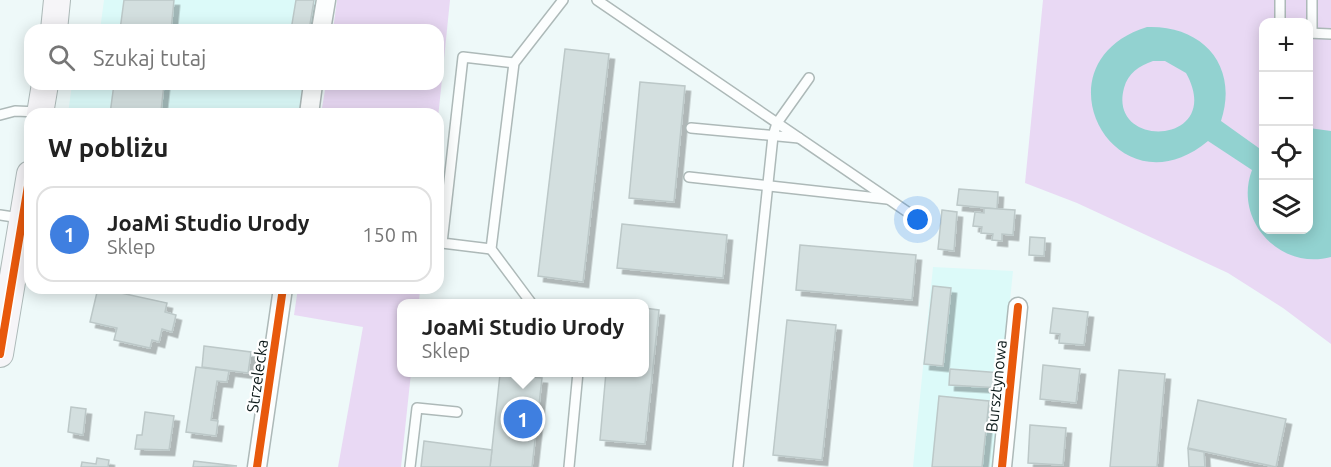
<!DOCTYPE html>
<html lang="pl">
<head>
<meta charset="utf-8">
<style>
	:root { --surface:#fff; --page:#f6f6f6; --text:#222; --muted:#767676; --line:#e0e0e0; --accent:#5b6767 }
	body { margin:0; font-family:Ubuntu,sans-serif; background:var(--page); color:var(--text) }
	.controls { position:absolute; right:18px; top:18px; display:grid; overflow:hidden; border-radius:12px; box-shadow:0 3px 15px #0003 }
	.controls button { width:54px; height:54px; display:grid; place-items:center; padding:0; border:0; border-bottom:2px solid var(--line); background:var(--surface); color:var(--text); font:30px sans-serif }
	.you { position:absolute; left:918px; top:220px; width:21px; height:21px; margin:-15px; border:4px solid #fff; border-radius:50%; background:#1a73e8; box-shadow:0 0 0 9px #1a73e833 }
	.badge { display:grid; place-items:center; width:39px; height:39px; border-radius:50%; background:var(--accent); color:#fff; font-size:20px; font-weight:700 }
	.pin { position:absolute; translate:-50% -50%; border:3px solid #fff; box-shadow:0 2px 6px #0006 }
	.popup { position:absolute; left:397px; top:299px; width:252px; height:78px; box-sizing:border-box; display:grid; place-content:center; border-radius:12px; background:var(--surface); filter:drop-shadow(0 2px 4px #0005); font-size:20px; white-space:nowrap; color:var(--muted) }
	.popup b { font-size:22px; color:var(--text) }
	.popup::after { content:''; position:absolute; left:50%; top:100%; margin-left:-12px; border:12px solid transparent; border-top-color:var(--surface) }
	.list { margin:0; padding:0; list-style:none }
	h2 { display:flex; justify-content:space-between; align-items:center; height:78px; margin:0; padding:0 24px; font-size:26px }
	h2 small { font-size:20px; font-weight:400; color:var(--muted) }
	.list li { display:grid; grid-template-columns:39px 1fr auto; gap:18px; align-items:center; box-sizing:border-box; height:96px; margin:0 12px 12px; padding:0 12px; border:2px solid var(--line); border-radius:18px }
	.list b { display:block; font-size:22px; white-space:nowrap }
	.list p { margin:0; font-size:20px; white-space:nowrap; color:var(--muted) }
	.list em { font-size:20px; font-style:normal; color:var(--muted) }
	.icon { flex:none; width:33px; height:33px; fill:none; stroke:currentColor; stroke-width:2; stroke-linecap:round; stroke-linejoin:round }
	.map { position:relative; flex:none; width:1331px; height:467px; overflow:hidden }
	.search { position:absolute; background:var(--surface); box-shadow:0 3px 15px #0003; left:24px; top:24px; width:420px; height:66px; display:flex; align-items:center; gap:15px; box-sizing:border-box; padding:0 21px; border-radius:18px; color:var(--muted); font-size:22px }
	.panel { position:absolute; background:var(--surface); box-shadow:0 3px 15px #0003; left:24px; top:108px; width:420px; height:186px; border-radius:18px }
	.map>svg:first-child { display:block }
	.built { fill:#dcfaf9 }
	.green { fill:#e9d9f4; fill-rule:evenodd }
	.water { fill:#92d2d0; fill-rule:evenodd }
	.building { fill:#d3dfdf; stroke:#bcc8c8; stroke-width:1.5; filter:url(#shadow) }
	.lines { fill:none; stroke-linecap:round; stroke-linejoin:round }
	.lane-casing { stroke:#adb9b8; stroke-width:12 }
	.street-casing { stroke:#adb9b8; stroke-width:21 }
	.secondary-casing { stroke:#adb9b8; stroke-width:28 }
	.lane { stroke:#fcfefe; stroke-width:9 }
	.street { stroke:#fcfefe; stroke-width:18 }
	.secondary { stroke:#f6f5f8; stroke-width:26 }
	.cycleway-casing { stroke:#fff; stroke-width:11 }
	.cycleway { stroke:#e8590c; stroke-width:8 }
	.labels { text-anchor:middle; stroke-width:4.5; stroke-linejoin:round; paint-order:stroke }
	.street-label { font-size:16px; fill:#0c1919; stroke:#fff }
</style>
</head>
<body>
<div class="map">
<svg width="1331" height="467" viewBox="0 0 1331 467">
	<defs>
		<filter id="shadow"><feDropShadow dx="5.5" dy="5.5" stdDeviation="0" flood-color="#0004"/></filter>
	</defs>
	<rect width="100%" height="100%" fill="#eef9f9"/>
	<g class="built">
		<path d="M104,0H318L314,30H100Z"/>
		<path d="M72,84H305L301,114H68Z"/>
		<path d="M933,267L1013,271L993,467H913Z"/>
	</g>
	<g class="green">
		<path d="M337,0H450L438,118V114H321L326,84H438V30H333Z"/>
		<path d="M1043,0H1331V344L1283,308L1228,273L1077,203L1025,183ZM1264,22H1308V230H1264Z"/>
		<path d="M298,288H420L419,303L402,304V372L411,373L401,467H338L363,327L294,315Z"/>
	</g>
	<path class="water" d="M1147,27C1203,25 1239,66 1221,121L1263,151L1264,230H1308L1309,128L1331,131V257C1280,271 1233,220 1252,170L1208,141C1115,218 1032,63 1147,27ZM1153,61H1165L1186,73C1226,145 1107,151 1124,88C1128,73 1139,66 1153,61Z"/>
	<g class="building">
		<path d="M124,0H174L171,30H120Z"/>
		<path d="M296,0H314L309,30H291Z"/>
		<path d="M565,49L609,54L583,282L538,276Z"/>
		<path d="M640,82L685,86L674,202L629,198Z"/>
		<path d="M114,84H164L161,111L189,114H110Z"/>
		<path d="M959,189L998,192L997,209L957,205Z"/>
		<path d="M984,208L1015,210L1013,235L1002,234V241L992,240L993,234L981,233L982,227L973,226L975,212L984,213Z"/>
		<path d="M942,210L957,212L954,251L938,249Z"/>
		<path d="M622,224L727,235L723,278L617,268Z"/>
		<path d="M1030,237L1045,238L1044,256L1029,255Z"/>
		<path d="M800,245L916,255L912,300L796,290Z"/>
		<path d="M933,286L951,288L943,366L924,364Z"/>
		<path d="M98,288L167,303L165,312L176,315L172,332L162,329L159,342L152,340L150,348L114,340L117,328L90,322Z"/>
		<path d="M644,308L659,310L645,444L600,440L606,372H644Z"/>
		<path d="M1053,308L1088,312L1084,345L1059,343L1060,334L1050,333Z"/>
		<path d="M787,320L836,325L822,460L773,455Z"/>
		<path d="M204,346L251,352L248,373L202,367Z"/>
		<path d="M1043,365L1080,369L1076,403L1040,399Z"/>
		<path d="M196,367L229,371L227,382L217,381L211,420L218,421L216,436L186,432Z"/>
		<path d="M950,369L1002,373L1001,388L949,385Z"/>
		<path d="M1119,370L1165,374L1157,467H1110Z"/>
		<path d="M500,374L542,378L532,467H490Z"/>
		<path d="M939,396L989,401L982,467H932Z"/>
		<path d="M1198,400L1286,419L1276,467L1188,448Z"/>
		<path d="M71,407L86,409L83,435L68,432Z"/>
		<path d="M145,412L174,416L169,450L135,449L137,435H142Z"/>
		<path d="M1030,425L1066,428L1063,465L1028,463Z"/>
		<path d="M424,441L492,450L490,467H421Z"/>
		<path d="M1188,449L1204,452L1205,467H1189Z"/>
		<path d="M97,458L109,460L108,467H81L82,462L96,464Z"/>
		<path d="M194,461L237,466L193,467Z"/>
	</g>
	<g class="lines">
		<g class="lane-casing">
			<g id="lane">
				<path d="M597,0L909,213"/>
				<path d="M1280,0V22"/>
				<path d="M1308,33L1331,34"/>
				<path d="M1312,33V0"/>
				<path d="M0,115L15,111L39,112"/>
				<path d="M691,128L799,138"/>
				<path d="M689,177L887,199"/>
				<path d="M0,215L20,218"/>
				<path d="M491,249L442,243L463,57L514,63"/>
				<path d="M532,304L491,249L514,63L563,0"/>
				<path d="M410,467L417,408L457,412"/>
				<path d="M569,467L578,372"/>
				<path d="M738,467L773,136L777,123L809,78"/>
			</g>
		</g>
		<g class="street-casing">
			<g id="street">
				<path d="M321,30L326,0"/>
				<path d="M309,114L313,84"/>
				<path d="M257,467L283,288"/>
				<path d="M1002,467L1018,307"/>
			</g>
		</g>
		<g class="secondary-casing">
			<g id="secondary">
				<path d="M54,30L57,0"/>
				<path d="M40,114L45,84"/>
				<path d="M0,354L30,174"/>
			</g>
		</g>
		<use href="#lane" class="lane"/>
		<use href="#street" class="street"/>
		<use href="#secondary" class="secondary"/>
		<g class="cycleway-casing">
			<g id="cycleway">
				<path d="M0,354L30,174"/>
				<path d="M257,467L283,288"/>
				<path d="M1002,467L1018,307"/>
			</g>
		</g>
		<use href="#cycleway" class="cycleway"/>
	</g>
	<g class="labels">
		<g class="street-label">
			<text transform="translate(257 376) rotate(-82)" y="6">Strzelecka</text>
			<text transform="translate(996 386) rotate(-84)" y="6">Bursztynowa</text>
		</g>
	</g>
</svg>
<div class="controls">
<button>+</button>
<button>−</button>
<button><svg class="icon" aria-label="locate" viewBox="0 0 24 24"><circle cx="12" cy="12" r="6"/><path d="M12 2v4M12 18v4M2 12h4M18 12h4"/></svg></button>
<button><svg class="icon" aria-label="layers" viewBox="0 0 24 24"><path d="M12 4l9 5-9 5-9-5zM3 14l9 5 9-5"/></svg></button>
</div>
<div class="you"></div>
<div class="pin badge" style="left:523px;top:419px;background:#3f7fe0">1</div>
<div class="popup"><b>JoaMi Studio Urody</b>Sklep</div>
<div class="search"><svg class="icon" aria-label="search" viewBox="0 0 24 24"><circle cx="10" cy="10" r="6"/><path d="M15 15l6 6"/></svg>Szukaj tutaj</div>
<section class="panel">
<h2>W pobliżu<small></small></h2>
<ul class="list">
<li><span class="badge" style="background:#3f7fe0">1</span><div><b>JoaMi Studio Urody</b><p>Sklep</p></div><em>150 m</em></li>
</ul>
</section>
</div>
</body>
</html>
